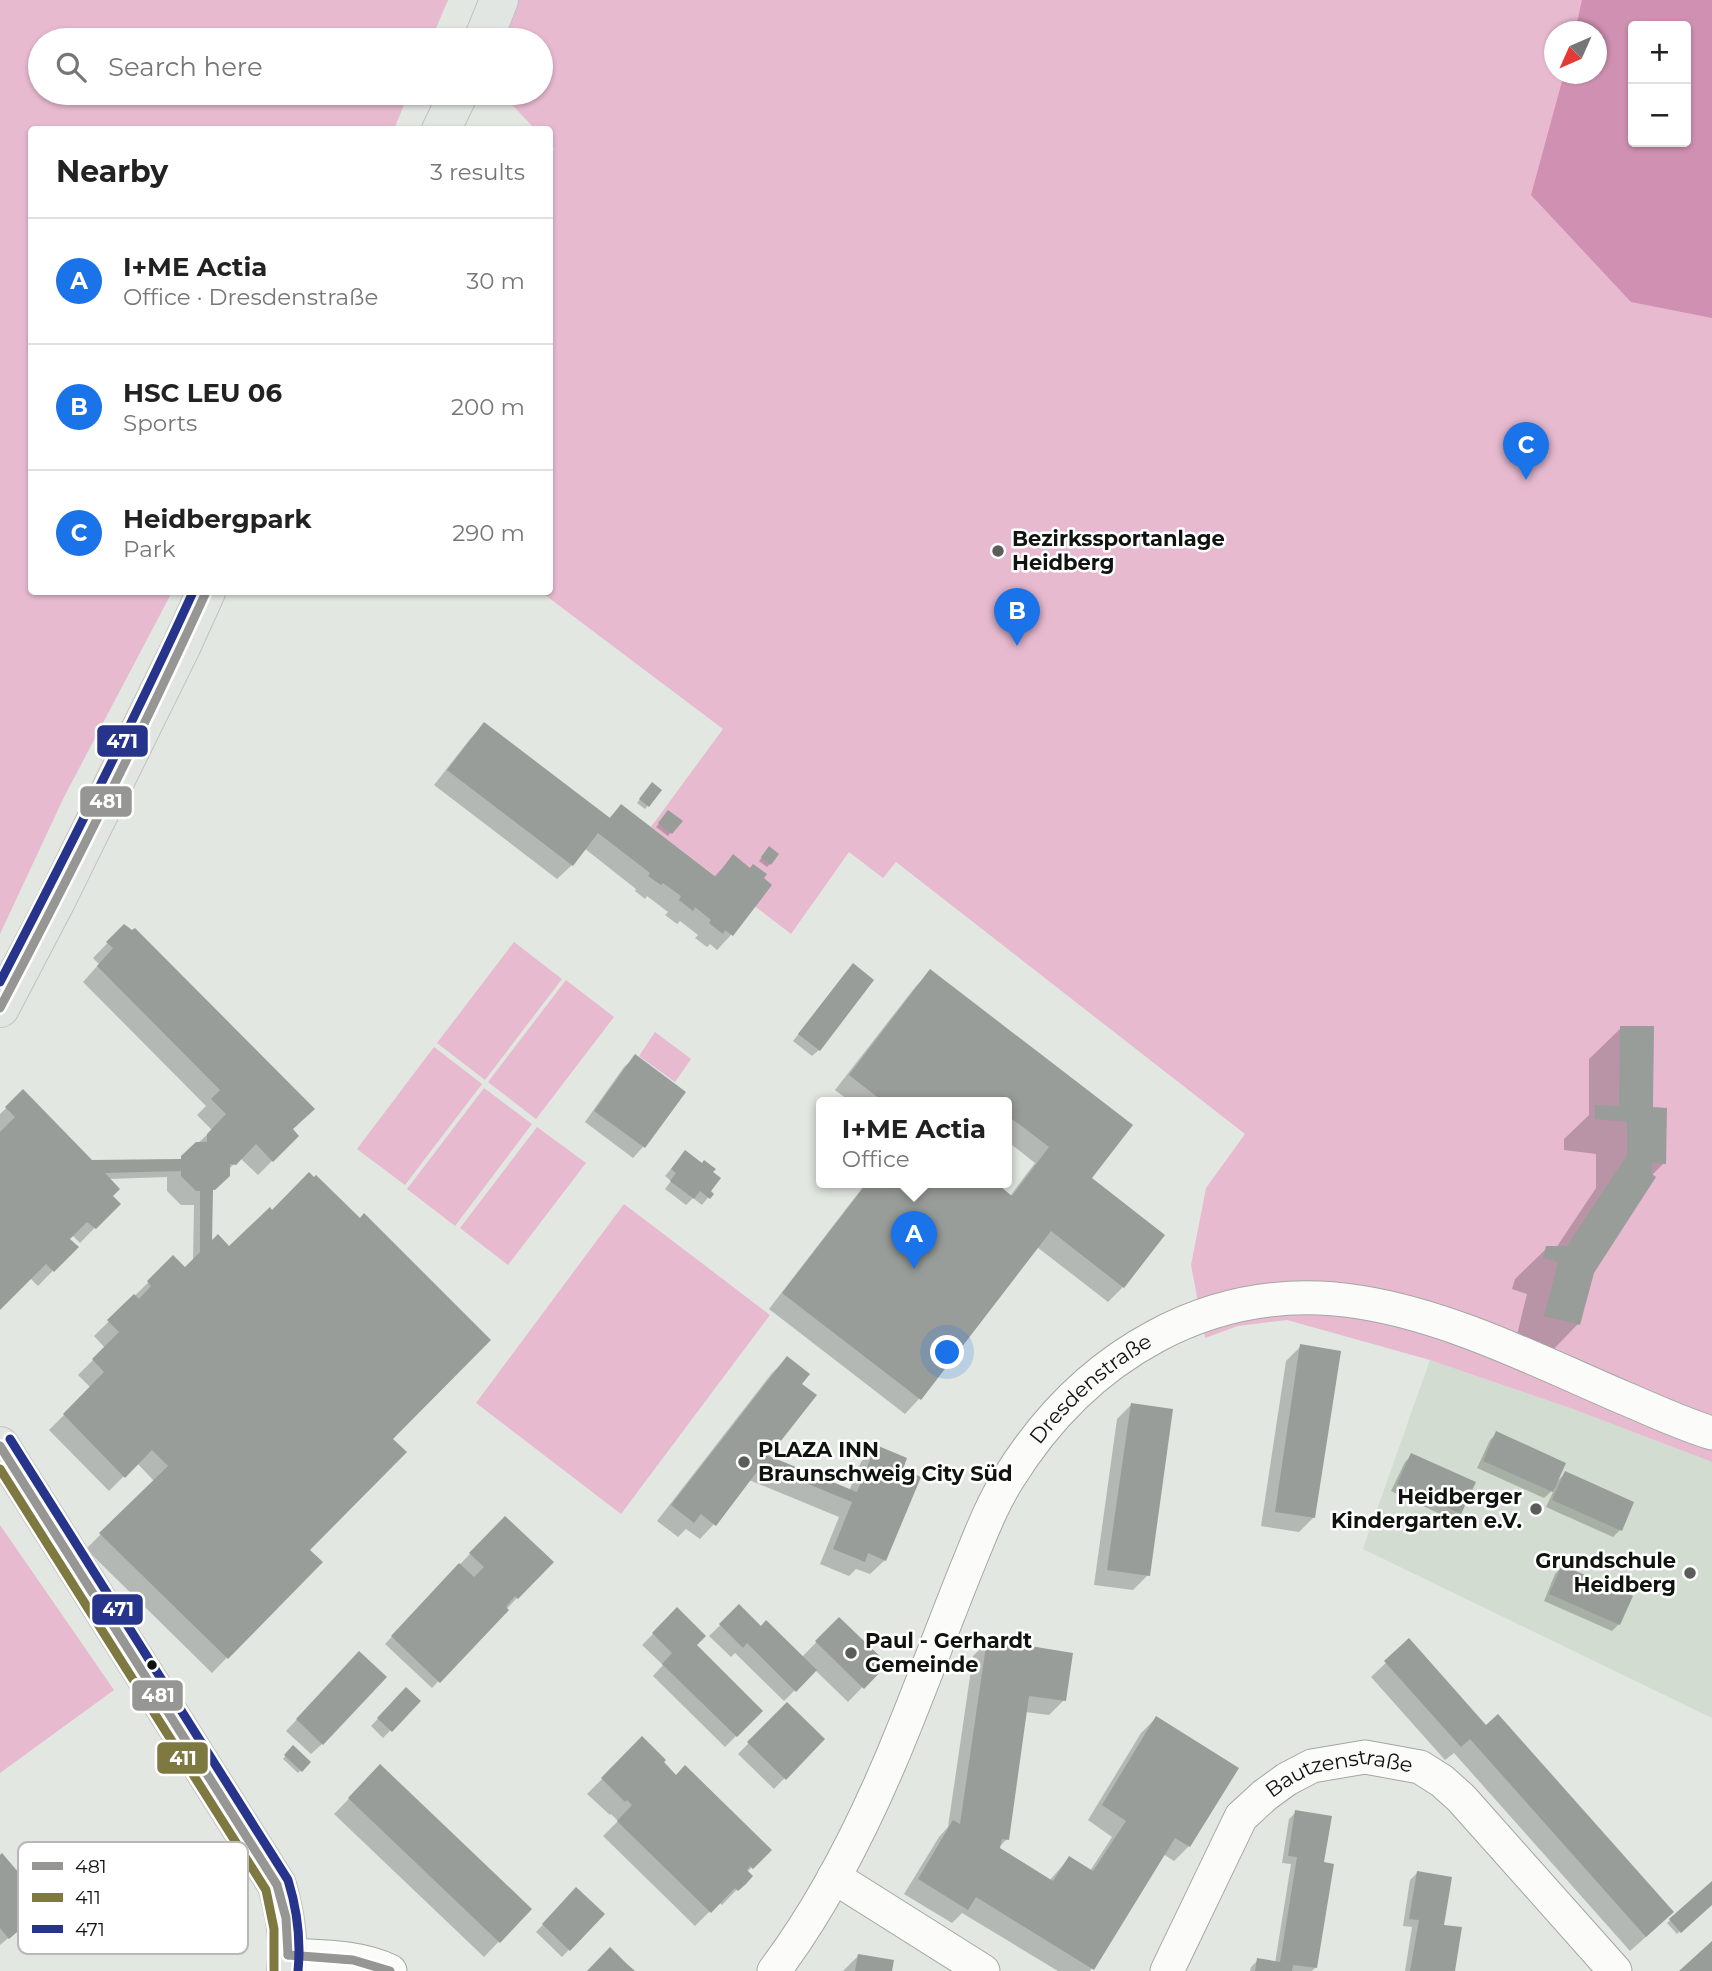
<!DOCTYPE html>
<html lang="en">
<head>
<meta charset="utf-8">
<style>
	:root { --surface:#fff; --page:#f2f2f2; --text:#222; --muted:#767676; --line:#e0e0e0; --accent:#1a73e8 }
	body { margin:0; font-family:Montserrat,sans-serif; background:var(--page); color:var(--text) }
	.controls { position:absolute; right:21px; top:21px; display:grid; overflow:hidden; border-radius:7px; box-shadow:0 2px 5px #0004 }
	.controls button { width:63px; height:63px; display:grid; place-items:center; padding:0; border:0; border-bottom:2px solid var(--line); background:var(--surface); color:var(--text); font:35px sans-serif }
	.compass { position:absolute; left:1544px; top:21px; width:63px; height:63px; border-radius:50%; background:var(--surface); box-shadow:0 2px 5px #0004; rotate:225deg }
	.you { position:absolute; left:948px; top:1353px; width:24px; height:24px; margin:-18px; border:5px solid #fff; border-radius:50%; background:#1a73e8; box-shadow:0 0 0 10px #1a73e833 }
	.badge { display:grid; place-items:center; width:46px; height:46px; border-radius:50%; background:var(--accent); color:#fff; font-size:23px; font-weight:700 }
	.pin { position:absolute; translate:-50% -58px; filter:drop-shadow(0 2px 4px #0008) }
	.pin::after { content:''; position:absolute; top:37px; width:24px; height:21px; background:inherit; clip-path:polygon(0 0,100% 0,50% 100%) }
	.popup { position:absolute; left:816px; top:1097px; width:196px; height:91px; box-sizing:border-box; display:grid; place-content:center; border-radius:7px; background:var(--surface); filter:drop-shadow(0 2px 5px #0005); font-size:23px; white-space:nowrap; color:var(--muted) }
	.popup b { font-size:26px; color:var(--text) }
	.popup::after { content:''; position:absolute; left:50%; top:100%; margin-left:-14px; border:14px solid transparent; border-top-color:var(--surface) }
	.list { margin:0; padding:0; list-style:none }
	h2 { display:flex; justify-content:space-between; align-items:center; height:91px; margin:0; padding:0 28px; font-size:30px }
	h2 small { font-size:23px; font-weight:400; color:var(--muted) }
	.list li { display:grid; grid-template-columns:46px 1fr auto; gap:21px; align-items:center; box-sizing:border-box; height:126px; padding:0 28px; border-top:2px solid var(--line) }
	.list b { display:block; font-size:26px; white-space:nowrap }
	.list p { margin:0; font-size:23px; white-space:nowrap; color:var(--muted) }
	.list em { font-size:23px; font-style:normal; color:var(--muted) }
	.icon { flex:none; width:38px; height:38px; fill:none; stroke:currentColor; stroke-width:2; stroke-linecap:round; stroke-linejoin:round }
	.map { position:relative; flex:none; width:1712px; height:1971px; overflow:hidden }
	.search { position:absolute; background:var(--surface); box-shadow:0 2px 5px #0004; left:28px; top:28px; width:525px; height:77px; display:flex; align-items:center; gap:18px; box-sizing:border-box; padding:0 24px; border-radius:38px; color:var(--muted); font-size:26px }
	.panel { position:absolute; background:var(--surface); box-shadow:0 2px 5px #0004; left:28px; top:126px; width:525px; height:469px; border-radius:7px }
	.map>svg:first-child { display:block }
	.built { fill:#d2dcd0 }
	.green { fill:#e7bad0; fill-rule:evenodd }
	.water { fill:#cf90b1; fill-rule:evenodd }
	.shadow { fill:#0003 }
	.building { fill:#999d99 }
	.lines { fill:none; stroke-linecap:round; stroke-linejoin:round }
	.minor-casing { stroke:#a3a7a2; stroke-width:35 }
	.major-casing { stroke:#c0c2c0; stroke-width:40 }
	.minor { stroke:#fbfbfa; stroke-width:33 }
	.major { stroke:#e2e6e2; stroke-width:38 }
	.bus-1-casing { stroke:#fff; stroke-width:14 }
	.bus-2-casing { stroke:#fff; stroke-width:14 }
	.bus-3-casing { stroke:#fff; stroke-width:14 }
	.bus-1 { stroke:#969695; stroke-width:9 }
	.bus-2 { stroke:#7e7940; stroke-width:9 }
	.bus-3 { stroke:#27348b; stroke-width:9 }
	.poi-dot { fill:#5a5d59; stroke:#fff; stroke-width:2.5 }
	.bus-dot { fill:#101310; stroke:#fff; stroke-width:2.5 }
	.labels { text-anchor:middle; stroke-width:5; stroke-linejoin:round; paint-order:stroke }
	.poi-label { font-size:21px; font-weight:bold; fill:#101310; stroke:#fff; text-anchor:start }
	.street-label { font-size:21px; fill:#101310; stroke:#fff }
	.key { fill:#fff; stroke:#b7b8b7; stroke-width:2 }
	.key-label { font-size:19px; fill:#101310 }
	.line-badge { stroke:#fff; stroke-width:2.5 }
	.badge-label { font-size:19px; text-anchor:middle; font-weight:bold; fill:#fff }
</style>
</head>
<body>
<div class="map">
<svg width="1712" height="1971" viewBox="0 0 1712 1971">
	<rect width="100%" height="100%" fill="#e2e7e1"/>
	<path class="built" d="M1430,1360L1573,1409L1712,1462V1718L1363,1549Z"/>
	<g class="green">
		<path d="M0,0H448L431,40H40V93H409L394,129L32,130V592H172L64,797L0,934Z"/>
		<path d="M519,0H1712V1462L1573,1409L1430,1360L1287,1320L1238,1326L1205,1338L1191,1265L1206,1188L1245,1134L896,862L883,878L849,852L791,934L651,827L723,729L541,592H550V155L554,149L550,145V130L535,129L501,93H541V40H502ZM1633,26H1686V142H1633ZM1554,32H1596V74H1554Z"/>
		<path d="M514,942L562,979L485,1080L437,1043Z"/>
		<path d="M566,980L614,1017L536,1119L488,1082Z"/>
		<path d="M655,1032L691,1059L675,1082L639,1056Z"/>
		<path d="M434,1047L482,1084L405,1185L357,1149Z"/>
		<path d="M484,1088L532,1124L455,1226L407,1189Z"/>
		<path d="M537,1127L586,1163L508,1265L460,1228Z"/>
		<path d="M624,1204L770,1315L621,1514L476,1403Z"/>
		<path d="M0,1525L114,1690L0,1773Z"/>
	</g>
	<path class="water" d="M1582,0H1712V318L1631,302L1531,195L1564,74H1596V32L1575,31ZM1633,26H1686V142H1633Z"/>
	<g class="shadow">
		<path d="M484,724L608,819L621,806L714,877L733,857L770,885L731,935L717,950L710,944L707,947L695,938L698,935L680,921L677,924L665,915L668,912L647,896L645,899L635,891L636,889L584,848L572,865L557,879L434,785L470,739Z"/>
		<path d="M649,788L660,790L645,809L637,803Z"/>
		<path d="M666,815L680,821L668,836L656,827Z"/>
		<path d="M767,851L770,864L767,867L759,861Z"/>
		<path d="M124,926L297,1136L258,1175L240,1158L228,1170V1175L211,1192L210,1244L391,1439L307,1550L320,1562L212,1673L86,1549L154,1481L137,1463L109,1491L49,1430L91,1388L78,1375L105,1348L94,1336L173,1258L185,1269L193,1261L194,1205H181L167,1191V1177L108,1179L110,1196L118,1204L80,1243L72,1235L68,1239L76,1247L38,1286L30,1278L0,1307V1135L2,1133L0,1132V1114L23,1092L92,1163L179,1161L212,1130L197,1115L206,1106L83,982L99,964L93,958Z"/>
		<path d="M931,971L1089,1179L1123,1287L1108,1302L1037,1247L919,1399L905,1414L769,1309L866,1183H993L1010,1196L1035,1163L1007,1141V1103H852L835,1090L916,986Z"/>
		<path d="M846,973L819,1050L812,1056L793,1041Z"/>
		<path d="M1621,1028L1651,1109L1664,1163L1651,1176L1592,1272L1578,1324L1547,1356L1514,1347L1527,1294L1512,1289L1515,1279L1547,1248H1556L1596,1188V1154L1564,1150V1139L1589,1115V1059Z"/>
		<path d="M635,1057L643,1147L633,1158L585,1122L624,1067Z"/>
		<path d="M685,1152L702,1165L708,1191L711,1194L702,1205L693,1198L686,1205L665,1189L671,1181L665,1176Z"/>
		<path d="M1301,1346L1314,1517L1299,1532L1261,1526L1286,1361Z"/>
		<path d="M787,1358L799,1384L767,1457L849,1491L861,1462L876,1447L885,1560L870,1574L856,1569L849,1576L820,1564L839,1517L749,1480L714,1524L700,1539L686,1529L678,1537L657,1521L772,1373Z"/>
		<path d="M1132,1404L1148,1575L1133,1590L1094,1585L1117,1419Z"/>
		<path d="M1497,1433L1555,1484L1565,1473L1620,1530L1613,1537L1546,1507L1555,1488L1544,1498L1477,1468L1490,1440Z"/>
		<path d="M1412,1455L1460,1513L1453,1520L1391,1491L1405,1462Z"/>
		<path d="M483,1540L551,1562L432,1688L385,1644Z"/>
		<path d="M1562,1567L1619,1624L1612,1631L1544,1601L1555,1574Z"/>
		<path d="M739,1607L761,1628L802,1657L839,1619L885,1664L848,1702L815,1670L784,1701L735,1653L731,1657L709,1636Z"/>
		<path d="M677,1610L694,1645L761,1711L725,1747L653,1676L663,1665L642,1645Z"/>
		<path d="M988,1641L1064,1700L1049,1715L1025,1712L1007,1839L998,1848L1050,1880L1069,1858L1090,1871L1112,1837L1088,1820L1141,1733L1156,1718L1189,1846L1174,1861L1163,1854L1090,1971H1058L962,1913L952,1923L904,1894L939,1837L948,1827L973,1656Z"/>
		<path d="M1409,1641L1657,1927L1630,1951L1454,1753L1445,1760L1371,1677Z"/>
		<path d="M348,1665L322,1744L311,1754L286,1731Z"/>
		<path d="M406,1689L418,1701L383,1738L371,1726Z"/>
		<path d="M787,1704L823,1739L774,1789L738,1754Z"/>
		<path d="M642,1739L676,1777L769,1850L747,1872L744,1882L722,1905L719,1902L695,1926L603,1836L618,1821L611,1814L610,1815L587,1794Z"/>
		<path d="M293,1747L309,1762L298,1773L283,1759Z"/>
		<path d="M380,1767L530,1909L484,1957L334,1814Z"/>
		<path d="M1296,1812L1322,1864L1316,1967L1312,1971H1250L1251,1967L1258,1960L1275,1963L1291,1864L1282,1863L1289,1819Z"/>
		<path d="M0,1857L34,1916L0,1945Z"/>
		<path d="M1417,1873L1442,1926L1453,1971H1405L1412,1927L1403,1926L1410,1880Z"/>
		<path d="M1712,1883V1903L1677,1934L1667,1923Z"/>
		<path d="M576,1890L603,1914L562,1957L536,1932Z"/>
		<path d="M858,1956L890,1971H843Z"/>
	</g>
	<g class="building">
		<path d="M484,722L610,818L621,804L716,877L733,854L750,868L753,864L767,874L764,878L772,885L733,936L725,930L723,934L709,923L711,920L695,907L693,911L679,900L681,896L663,883L661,885L648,876L650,873L598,833L573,866L447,770Z"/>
		<path d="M652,782L662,790L649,807L639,799Z"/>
		<path d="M668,810L683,821L672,834L658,823Z"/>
		<path d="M769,846L779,854L771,865L761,857Z"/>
		<path d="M124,924L132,930L135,928L315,1109L293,1129L299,1136L273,1162L256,1144L236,1165L230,1164V1176L215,1190H213L212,1240L218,1234L229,1246L270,1207L272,1210L309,1172L314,1177L316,1175L360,1218L364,1213L491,1340L393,1439L407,1452L310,1550L323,1562L228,1659L99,1533L168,1466L152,1450L125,1478L63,1414L104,1372L92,1359L119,1332L107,1320L134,1294L139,1299L151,1286L147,1281L173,1255L185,1267L200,1252V1191H196L181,1176V1171L105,1173L120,1189L113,1196L121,1204L96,1229L87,1222L70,1239L79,1247L54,1272L46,1264L0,1310V1132L15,1117L5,1107L23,1089L92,1160L181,1159V1156L196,1142H207V1134L226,1114L211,1099L220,1090L97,966L113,948L106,942Z"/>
		<path d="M853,963L874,980L820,1051L798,1034Z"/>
		<path d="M930,969L1133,1125L1092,1178L1165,1235L1124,1288L1051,1231L921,1400L782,1293L867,1183H996L1012,1196L1049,1147L1007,1115V1103H885L849,1075Z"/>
		<path d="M1620,1026H1654L1653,1107L1667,1108L1666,1164L1652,1163V1174L1656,1177L1594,1273L1580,1325L1544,1316L1558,1262L1543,1258L1546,1246H1567L1627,1155V1122L1595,1119V1105L1619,1106Z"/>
		<path d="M635,1054L686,1092L645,1148L594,1111Z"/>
		<path d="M685,1150L702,1163L704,1160L716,1169L713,1172L721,1178L711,1191L714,1194L710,1199L700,1191L694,1199L670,1181L676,1173L671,1169Z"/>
		<path d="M1300,1344L1341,1351L1315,1518L1275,1512Z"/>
		<path d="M787,1356L810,1374L802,1384L817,1395L769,1456L857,1492L876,1445L907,1458L903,1469L921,1477L886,1561L868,1553L865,1562L833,1549L852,1502L762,1465L716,1526L701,1514L694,1523L671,1505Z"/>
		<path d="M1131,1403L1173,1409L1150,1576L1107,1570Z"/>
		<path d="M1496,1431L1566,1463L1553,1492L1483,1461Z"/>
		<path d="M1411,1453L1476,1482L1461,1514L1397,1484Z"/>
		<path d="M1565,1471L1634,1502L1622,1531L1552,1500Z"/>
		<path d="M505,1516L554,1562L518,1599L515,1596L506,1607L509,1610L440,1683L391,1636L459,1563L474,1577L484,1567L469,1553Z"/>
		<path d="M1562,1565L1633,1596L1620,1625L1549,1594Z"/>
		<path d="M739,1604L761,1626L766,1620L817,1670L796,1692L747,1643L743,1648L719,1624Z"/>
		<path d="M677,1607L706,1636L697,1645L763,1711L737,1737L662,1664L672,1653L652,1633Z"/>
		<path d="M839,1617L888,1664L864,1689L815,1641Z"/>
		<path d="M1409,1638L1486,1725L1498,1714L1674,1912L1646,1937L1470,1739L1461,1747L1384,1661Z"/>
		<path d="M987,1639L1073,1653L1066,1701L1029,1696L1009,1840L1002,1839L1000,1848L1053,1881L1069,1856L1093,1871L1126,1821L1102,1805L1156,1716L1239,1768L1190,1847L1175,1838L1094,1970L976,1897L968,1910L918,1879L953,1820L960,1824Z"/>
		<path d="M359,1651L387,1677L323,1745L296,1719Z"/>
		<path d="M406,1687L421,1701L392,1732L377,1718Z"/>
		<path d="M787,1702L825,1739L786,1780L747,1742Z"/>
		<path d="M642,1736L666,1760L664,1762L676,1775L685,1765L772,1850L753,1869L750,1866L747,1870L753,1876L746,1884L738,1891L735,1888L711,1913L617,1821L632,1805L627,1800L625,1802L601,1778Z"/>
		<path d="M293,1745L311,1762L302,1772L284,1755Z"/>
		<path d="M380,1764L532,1909L500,1943L348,1798Z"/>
		<path d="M1295,1810L1332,1816L1324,1862L1334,1864L1317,1968L1293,1965L1292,1971H1255L1257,1958L1280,1962L1297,1857L1288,1856Z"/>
		<path d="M2,1853L47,1906L9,1939L0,1928V1855Z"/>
		<path d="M1417,1871L1452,1877L1444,1925L1462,1927L1455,1971H1410L1419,1920L1409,1919Z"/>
		<path d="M1712,1881V1905L1681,1933L1669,1919Z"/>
		<path d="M576,1887L605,1914L570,1951L542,1924Z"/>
		<path d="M1712,1941V1971H1679Z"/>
		<path d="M610,1947L627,1964L635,1971H587Z"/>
		<path d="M858,1954L894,1960L892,1971H855Z"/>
	</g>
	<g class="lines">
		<g class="minor-casing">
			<g id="minor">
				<path d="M834,1877L983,1971"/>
				<path d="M288,1955C323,1957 358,1956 390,1971"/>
				<path id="s1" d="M774,1971C829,1898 870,1813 904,1728C926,1674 946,1619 968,1565C980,1536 991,1506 1008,1479C1084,1356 1211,1279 1359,1302C1450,1316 1540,1362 1624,1398C1653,1410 1682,1424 1712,1433"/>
				<path id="s2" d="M1167,1971L1241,1817L1265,1795L1287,1779L1312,1766L1365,1757L1420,1767L1442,1781L1461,1798L1615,1971"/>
			</g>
		</g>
		<g class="major-casing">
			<g id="major">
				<path d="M483,40L499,0"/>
				<path d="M441,130L459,93"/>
				<path d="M0,1008L56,901L182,645L206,592"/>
				<path d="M0,1446L277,1885C285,1914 290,1941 286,1971"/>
			</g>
		</g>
		<use href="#minor" class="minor"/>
		<use href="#major" class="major"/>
		<g class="bus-1-casing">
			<g id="bus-1">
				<path d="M0,1008C72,871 142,733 206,592"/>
				<path d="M0,1446L277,1885L286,1918L288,1955"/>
				<path d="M288,1955L353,1960L390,1971"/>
			</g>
		</g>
		<g class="bus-2-casing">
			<path id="bus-2" d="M0,1469L266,1890L274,1929V1970"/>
		</g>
		<g class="bus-3-casing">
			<g id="bus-3">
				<path d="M0,982C67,853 133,723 193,592"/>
				<path d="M10,1439L288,1880C297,1909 301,1940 298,1971"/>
			</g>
		</g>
		<use href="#bus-1" class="bus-1"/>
		<use href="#bus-2" class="bus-2"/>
		<use href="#bus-3" class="bus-3"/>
	</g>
	<g class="poi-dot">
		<circle cx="998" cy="551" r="7"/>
		<circle cx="744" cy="1462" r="7"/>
		<circle cx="1536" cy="1509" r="7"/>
		<circle cx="1690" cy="1573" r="7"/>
		<circle cx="851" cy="1653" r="7"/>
	</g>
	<circle class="bus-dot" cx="152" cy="1665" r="6"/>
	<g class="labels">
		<g class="poi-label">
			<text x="1012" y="546">Bezirkssportanlage<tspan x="1012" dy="24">Heidberg</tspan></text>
			<text x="758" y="1457">PLAZA INN<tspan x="758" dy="24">Braunschweig City Süd</tspan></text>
			<text x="1522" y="1504" text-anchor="end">Heidberger<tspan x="1522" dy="24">Kindergarten e.V.</tspan></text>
			<text x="1676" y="1568" text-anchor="end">Grundschule<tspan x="1676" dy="24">Heidberg</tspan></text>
			<text x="865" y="1648">Paul - Gerhardt<tspan x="865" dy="24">Gemeinde</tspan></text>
		</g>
		<g class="street-label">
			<text dy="7" stroke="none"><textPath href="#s1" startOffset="670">Dresdenstraße</textPath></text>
			<text dy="7" stroke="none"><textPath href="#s2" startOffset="284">Bautzenstraße</textPath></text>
		</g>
	</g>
	<rect x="18" y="1842" width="230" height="112" rx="10" class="key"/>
	<rect x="32" y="1862" width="31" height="8" fill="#969695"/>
	<rect x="32" y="1893" width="31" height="9" fill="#7e7940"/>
	<rect x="32" y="1925" width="31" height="8" fill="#27348b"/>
	<g class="key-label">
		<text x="75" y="1873">481</text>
		<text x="75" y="1904">411</text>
		<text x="75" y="1936">471</text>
	</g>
	<g class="line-badge">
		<rect x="96" y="724" width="53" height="34" rx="7" fill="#27348b"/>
		<rect x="79" y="785" width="54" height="33" rx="7" fill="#969695"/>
		<rect x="91" y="1593" width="53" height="33" rx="7" fill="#27348b"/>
		<rect x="131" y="1679" width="53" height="33" rx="7" fill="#969695"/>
		<rect x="156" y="1741" width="53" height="34" rx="7" fill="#7e7940"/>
	</g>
	<g class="badge-label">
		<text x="122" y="748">471</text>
		<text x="106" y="808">481</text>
		<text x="118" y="1616">471</text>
		<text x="158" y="1702">481</text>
		<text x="183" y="1765">411</text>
	</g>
</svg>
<div class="controls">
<button>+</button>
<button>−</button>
</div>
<svg class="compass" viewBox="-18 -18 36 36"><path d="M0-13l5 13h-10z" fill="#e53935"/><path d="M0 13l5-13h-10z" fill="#767676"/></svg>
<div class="you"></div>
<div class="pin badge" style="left:914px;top:1269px">A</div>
<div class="popup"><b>I+ME Actia</b>Office</div>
<div class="pin badge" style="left:1017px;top:646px">B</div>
<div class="pin badge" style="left:1526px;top:480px">C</div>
<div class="search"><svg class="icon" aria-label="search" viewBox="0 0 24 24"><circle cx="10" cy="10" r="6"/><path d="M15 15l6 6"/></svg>Search here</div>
<section class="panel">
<h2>Nearby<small>3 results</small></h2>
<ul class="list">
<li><span class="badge">A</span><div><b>I+ME Actia</b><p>Office · Dresdenstraße</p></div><em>30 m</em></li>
<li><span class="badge">B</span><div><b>HSC LEU 06</b><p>Sports</p></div><em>200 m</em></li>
<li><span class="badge">C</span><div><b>Heidbergpark</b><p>Park</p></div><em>290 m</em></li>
</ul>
</section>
</div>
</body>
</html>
